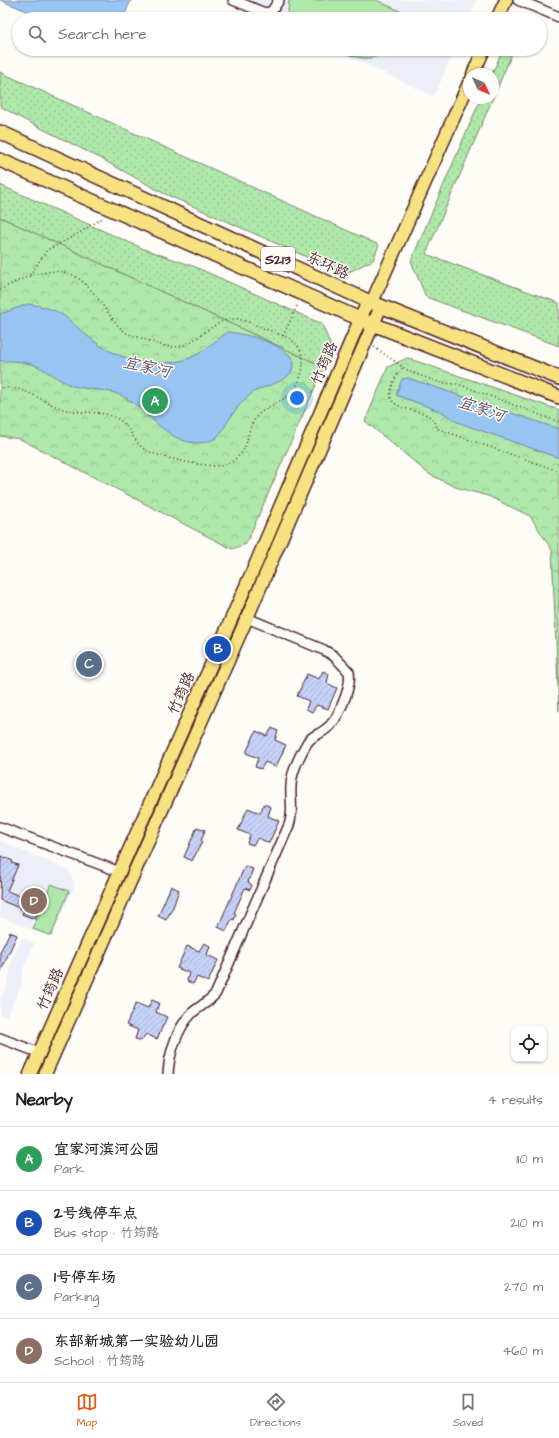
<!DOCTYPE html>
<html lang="en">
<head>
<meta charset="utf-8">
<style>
	:root { --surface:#fff; --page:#f2f2f2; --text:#202124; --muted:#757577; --line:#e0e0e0; --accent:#ea580c }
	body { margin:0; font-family:"Architects Daughter","LXGW WenKai TC",sans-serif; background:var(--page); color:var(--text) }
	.controls { position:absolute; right:12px; bottom:12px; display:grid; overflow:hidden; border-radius:8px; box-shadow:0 1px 3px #0004 }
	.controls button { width:36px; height:36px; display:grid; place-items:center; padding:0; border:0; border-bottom:1px solid var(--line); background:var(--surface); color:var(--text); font:20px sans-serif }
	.compass { position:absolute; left:463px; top:68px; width:36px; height:36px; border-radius:50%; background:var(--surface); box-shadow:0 1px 3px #0004; rotate:134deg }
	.you { position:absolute; left:297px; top:398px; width:14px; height:14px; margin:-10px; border:3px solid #fff; border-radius:50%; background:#1a73e8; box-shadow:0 0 0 6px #1a73e833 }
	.badge { display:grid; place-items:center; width:26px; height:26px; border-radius:50%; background:var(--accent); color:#fff; font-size:13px; font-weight:700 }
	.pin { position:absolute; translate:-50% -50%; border:2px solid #fff; box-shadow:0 1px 4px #0006 }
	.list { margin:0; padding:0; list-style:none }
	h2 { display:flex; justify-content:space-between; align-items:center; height:52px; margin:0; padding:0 16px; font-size:17px }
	h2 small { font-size:13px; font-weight:400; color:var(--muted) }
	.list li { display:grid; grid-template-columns:26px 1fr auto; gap:12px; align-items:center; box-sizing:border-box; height:64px; padding:0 16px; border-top:1px solid var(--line) }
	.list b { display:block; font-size:15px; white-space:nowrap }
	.list p { margin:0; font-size:13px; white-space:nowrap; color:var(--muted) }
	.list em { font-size:13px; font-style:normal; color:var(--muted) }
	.icon { flex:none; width:22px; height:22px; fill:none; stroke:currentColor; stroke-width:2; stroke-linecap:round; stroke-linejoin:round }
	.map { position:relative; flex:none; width:559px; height:1074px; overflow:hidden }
	.search { position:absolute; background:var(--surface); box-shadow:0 1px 3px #0004; left:12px; right:12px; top:12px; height:44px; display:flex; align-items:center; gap:10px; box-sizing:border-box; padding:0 14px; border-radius:22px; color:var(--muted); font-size:15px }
	.sheet { height:308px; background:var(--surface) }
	nav { display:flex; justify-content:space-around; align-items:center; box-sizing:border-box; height:56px; border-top:1px solid var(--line); background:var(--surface); font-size:11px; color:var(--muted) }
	nav a { display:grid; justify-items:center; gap:2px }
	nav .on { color:var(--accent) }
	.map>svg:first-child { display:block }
	.built { fill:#eceff8 }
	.grass { fill:url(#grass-dots); stroke:#7c846b }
	.park { fill:url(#park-crowns); stroke:#7c846b }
	.pitch { fill:#afe8ab; stroke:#7c846b }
	.water { fill:#97c4f1; stroke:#7882a2 }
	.building { fill:url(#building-hatch); stroke:#4a1f2b }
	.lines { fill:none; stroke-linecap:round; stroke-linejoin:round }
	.minor-casing { stroke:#4a1f2b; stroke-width:12 }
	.major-casing { stroke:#4a1f2b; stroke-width:15 }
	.highway-casing { stroke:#4a1f2b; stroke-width:16 }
	.path { stroke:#4a1f2b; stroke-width:1.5; stroke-dasharray:1 3; stroke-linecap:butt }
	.minor { stroke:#fdfcf7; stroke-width:9 }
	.major { stroke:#f7e281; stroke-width:12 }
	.highway { stroke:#f7e281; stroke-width:13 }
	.labels { text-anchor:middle; stroke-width:3; stroke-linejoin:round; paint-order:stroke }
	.shield { fill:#fdfcf7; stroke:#806168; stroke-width:1 }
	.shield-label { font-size:14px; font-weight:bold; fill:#4a1f2b }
	.street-label { font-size:15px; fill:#4a1f2b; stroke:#fdfcf7 }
	.water-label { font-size:16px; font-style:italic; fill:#615166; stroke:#fdfcf7 }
</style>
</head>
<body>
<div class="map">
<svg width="559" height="1074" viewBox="0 0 559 1074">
	<defs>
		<pattern id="grass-dots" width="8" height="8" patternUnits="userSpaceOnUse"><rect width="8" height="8" fill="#afe8ab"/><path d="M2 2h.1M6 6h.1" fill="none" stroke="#98c793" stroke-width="1.8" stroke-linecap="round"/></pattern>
		<pattern id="park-crowns" width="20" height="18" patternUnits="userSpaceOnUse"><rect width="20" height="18" fill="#afe8ab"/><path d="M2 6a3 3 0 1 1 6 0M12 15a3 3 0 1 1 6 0" fill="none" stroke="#98c793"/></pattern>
		<pattern id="building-hatch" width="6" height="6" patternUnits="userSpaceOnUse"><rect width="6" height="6" fill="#c5d2f9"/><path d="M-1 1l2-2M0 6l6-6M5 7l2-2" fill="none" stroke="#abb4d6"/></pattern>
	</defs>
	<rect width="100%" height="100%" fill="#fdfcf7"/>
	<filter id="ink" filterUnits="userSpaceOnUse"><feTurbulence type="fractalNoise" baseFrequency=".025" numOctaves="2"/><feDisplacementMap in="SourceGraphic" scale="8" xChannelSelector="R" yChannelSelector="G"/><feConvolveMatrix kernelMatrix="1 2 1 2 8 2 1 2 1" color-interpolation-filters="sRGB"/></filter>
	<g filter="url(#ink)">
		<g class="built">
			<path d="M224,0H477L469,19H266Z"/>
			<path d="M332,49H455L434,96Z"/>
			<path d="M0,841L69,870L75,885L52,937L0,917Z"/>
			<path d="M22,938L34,943L24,966L21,985L7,1017L0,1014V1000L9,981L11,962Z"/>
		</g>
		<g class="grass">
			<path d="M503,49H514L426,254L559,303V346L426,297L411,261L481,98H493L492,74Z"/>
			<path d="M0,72L379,245L373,260L345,274L163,193L98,157L19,117L0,106Z"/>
			<path d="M0,185L144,249L193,266L322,324L332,349L324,367L0,217Z"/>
		</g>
		<g class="park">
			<path d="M0,217L324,367L246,544L232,549L20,439L0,436Z"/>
			<path d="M407,358L559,410V711L552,550L530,516L488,496L455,487L429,474L365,421L388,367Z"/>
		</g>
		<g class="pitch">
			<path d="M289,0H376L404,13L401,19H290L288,11Z"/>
			<path d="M336,49H387C371,65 354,57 336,49Z"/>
			<path d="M51,884L69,891L51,936L33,929Z"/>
		</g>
		<g class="water">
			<path d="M0,0H131L123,19H46Z"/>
			<path d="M28,304C64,309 64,317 90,338C117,360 156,370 190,358C201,354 217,339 228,332C242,333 292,345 293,363C295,384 261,384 250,395C242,401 236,409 230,418C226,424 222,433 216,438C213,440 203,443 199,443C167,443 151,413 126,398C110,388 91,391 73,386C61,382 50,373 39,367C26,361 13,361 0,361V314Z"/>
			<path d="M408,378L559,429V458L457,422L442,412L396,395L402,379Z"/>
		</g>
		<g class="building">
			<path d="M323,671L329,674L327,683L337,688L328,709L317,705L312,712L306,709L309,701L297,696L307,674L319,679Z"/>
			<path d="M272,728L278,731L275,740L286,745L276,767L265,762L261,769L255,767L258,758L246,753L256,731L267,736Z"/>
			<path d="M264,804L271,807L268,816L279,821L269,843L258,838L253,845L247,843L250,835L238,830L248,808L260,813Z"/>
			<path d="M197,827L205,830L201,841L202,842L192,861L184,857Z"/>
			<path d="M1,856L13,861L12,863L18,865L7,891L28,899L31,891L44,896L35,919L22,914L24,910L0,900Z"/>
			<path d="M245,866L253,869L248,882L252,885L250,890L245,888L234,913L236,914L234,920L232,919L226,931L218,927Z"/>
			<path d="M171,886L179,890L173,907L166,920L158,916Z"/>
			<path d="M10,932L17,935L0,973V952Z"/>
			<path d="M204,943L210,946L207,955L218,960L208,982L197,977L193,984L187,981L189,973L177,968L187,946L199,951Z"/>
			<path d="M152,1000L159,1003L156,1012L167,1017L157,1039L146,1034L141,1041L135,1039L138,1030L126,1025L136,1003L148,1008Z"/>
		</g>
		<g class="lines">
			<g class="minor-casing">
				<g id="minor">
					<path d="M233,0L265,13L272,11L279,0"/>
					<path d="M518,0L559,17"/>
					<path d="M0,827L120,872"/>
					<path d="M0,1038L40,1053"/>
					<path d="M168,1074C169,1054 177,1028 192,1013C200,1006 209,1002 216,993L289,825C294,812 290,800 291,786C291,773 300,755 307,743C312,735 319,735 326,729C338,721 352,686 349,672L334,656L324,650L247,618"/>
				</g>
			</g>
			<g class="major-casing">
				<g id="major">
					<path d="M497,19L506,0"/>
					<path d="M473,74L484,49"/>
					<path d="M372,302L469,83"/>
					<path d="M30,1074L257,561L368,301"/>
					<path d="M45,1074L247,618L381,306"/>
				</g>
			</g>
			<g class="highway-casing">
				<g id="highway">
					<path d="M0,132L368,301L559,378"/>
					<path d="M0,160L360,319L559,397"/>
				</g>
			</g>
			<g class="path">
				<path d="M30,275L47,250L76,235L104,217"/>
				<path d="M0,290C24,277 59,260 83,282C93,291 100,302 107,311C114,321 122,333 134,336C147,339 161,347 174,347C195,346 210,322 231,319C242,318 253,324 263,328C273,332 288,336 296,344C309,357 302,380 292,392C284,401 268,405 258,415C246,428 250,441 242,452C236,460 226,466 217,466C203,466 155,457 144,449C132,440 129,423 114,417C98,410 79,414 63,409C41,402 25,385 0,388"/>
				<path d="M283,336L298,304"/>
				<path d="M374,347L410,372L441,383L458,384L559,422"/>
				<path d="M402,368C396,375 393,382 391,391C386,410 418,409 429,416C433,419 436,425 438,429L559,471"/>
			</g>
			<use href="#minor" class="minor"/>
			<use href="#major" class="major"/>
			<use href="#highway" class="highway"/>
		</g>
	</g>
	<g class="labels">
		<rect class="shield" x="261" y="247" width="34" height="24" rx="3"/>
		<g class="shield-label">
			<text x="278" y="264">S213</text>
		</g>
		<g class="street-label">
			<text transform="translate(328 265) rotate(25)" y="5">东环路</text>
			<text transform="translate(324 363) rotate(-67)" y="5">竹筠路</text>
			<text transform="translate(181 693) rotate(-66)" y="5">竹筠路</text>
			<text transform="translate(50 989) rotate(-66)" y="5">竹筠路</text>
		</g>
		<g class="water-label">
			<text transform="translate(147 366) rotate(13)" y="6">宜家河</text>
			<text transform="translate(482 408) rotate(19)" y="6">宜家河</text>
		</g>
	</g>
</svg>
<div class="controls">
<button><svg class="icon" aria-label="locate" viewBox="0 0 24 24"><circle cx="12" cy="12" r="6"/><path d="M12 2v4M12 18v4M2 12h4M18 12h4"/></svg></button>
</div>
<svg class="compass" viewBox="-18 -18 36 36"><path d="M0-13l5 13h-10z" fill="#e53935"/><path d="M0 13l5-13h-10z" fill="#757577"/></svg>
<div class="you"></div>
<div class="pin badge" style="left:155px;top:401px;background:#2e9e5b">A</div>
<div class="pin badge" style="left:218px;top:649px;background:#1a4fb4">B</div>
<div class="pin badge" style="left:89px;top:664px;background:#5c6f8a">C</div>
<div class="pin badge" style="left:34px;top:901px;background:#8d6e63">D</div>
<div class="search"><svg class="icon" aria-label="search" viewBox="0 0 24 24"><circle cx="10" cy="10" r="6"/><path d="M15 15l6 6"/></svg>Search here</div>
</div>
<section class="sheet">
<h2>Nearby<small>4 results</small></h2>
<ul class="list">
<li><span class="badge" style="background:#2e9e5b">A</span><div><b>宜家河滨河公园</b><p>Park</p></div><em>110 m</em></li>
<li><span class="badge" style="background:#1a4fb4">B</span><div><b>2号线停车点</b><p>Bus stop · 竹筠路</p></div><em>210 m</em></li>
<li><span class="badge" style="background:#5c6f8a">C</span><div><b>1号停车场</b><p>Parking</p></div><em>270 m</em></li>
<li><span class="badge" style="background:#8d6e63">D</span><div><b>东部新城第一实验幼儿园</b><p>School · 竹筠路</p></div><em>460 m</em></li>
</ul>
</section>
<nav>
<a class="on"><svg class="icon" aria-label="map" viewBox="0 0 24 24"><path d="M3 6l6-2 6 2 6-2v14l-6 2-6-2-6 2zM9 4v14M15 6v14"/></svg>Map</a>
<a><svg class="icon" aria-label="directions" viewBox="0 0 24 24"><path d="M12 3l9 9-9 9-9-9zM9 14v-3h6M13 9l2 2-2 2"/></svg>Directions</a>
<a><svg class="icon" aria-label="saved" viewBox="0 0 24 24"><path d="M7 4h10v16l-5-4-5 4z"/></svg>Saved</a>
</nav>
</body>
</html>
